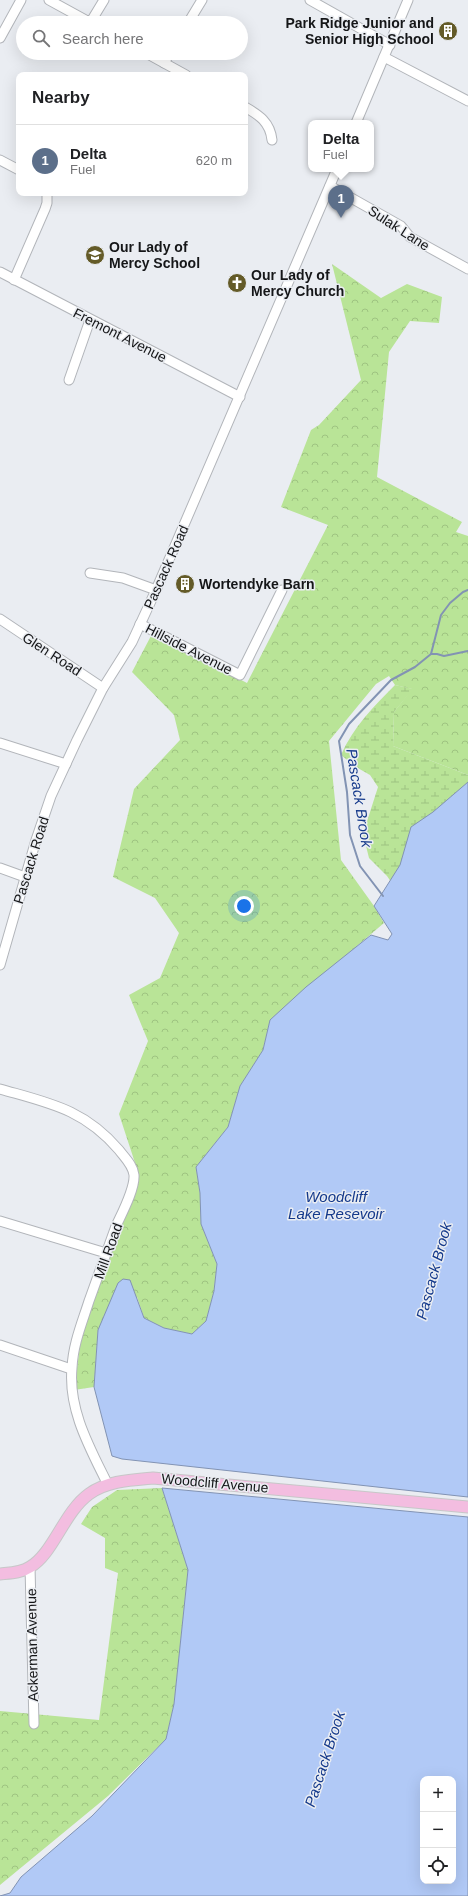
<!DOCTYPE html>
<html lang="en">
<head>
<meta charset="utf-8">
<style>
	:root { --surface:#fff; --page:#f6f6f6; --text:#202124; --muted:#757577; --line:#e0e0e0; --accent:#0b8043 }
	body { margin:0; font-family:Arial,sans-serif; background:var(--page); color:var(--text) }
	.controls { position:absolute; right:12px; bottom:12px; display:grid; overflow:hidden; border-radius:8px; box-shadow:0 4px 16px #0002 }
	.controls button { width:36px; height:36px; display:grid; place-items:center; padding:0; border:0; border-bottom:1px solid var(--line); background:var(--surface); color:var(--text); font:20px sans-serif }
	.you { position:absolute; left:244px; top:906px; width:14px; height:14px; margin:-10px; border:3px solid #fff; border-radius:50%; background:#1a73e8; box-shadow:0 0 0 6px #1a73e833 }
	.badge { display:grid; place-items:center; width:26px; height:26px; border-radius:50%; background:var(--accent); color:#fff; font-size:13px; font-weight:700 }
	.pin { position:absolute; translate:-50% -33px; filter:drop-shadow(0 1px 2px #0008) }
	.pin::after { content:''; position:absolute; top:21px; width:14px; height:12px; background:inherit; clip-path:polygon(0 0,100% 0,50% 100%) }
	.popup { position:absolute; left:308px; top:120px; width:66px; height:52px; box-sizing:border-box; display:grid; place-content:center; border-radius:8px; background:var(--surface); filter:drop-shadow(0 1px 3px #0005); font-size:13px; white-space:nowrap; color:var(--muted) }
	.popup b { font-size:15px; color:var(--text) }
	.popup::after { content:''; position:absolute; left:50%; top:100%; margin-left:-8px; border:8px solid transparent; border-top-color:var(--surface) }
	.list { margin:0; padding:0; list-style:none }
	h2 { display:flex; justify-content:space-between; align-items:center; height:52px; margin:0; padding:0 16px; font-size:17px }
	h2 small { font-size:13px; font-weight:400; color:var(--muted) }
	.list li { display:grid; grid-template-columns:26px 1fr auto; gap:12px; align-items:center; box-sizing:border-box; height:72px; padding:0 16px; border-top:1px solid var(--line) }
	.list b { display:block; font-size:15px; white-space:nowrap }
	.list p { margin:0; font-size:13px; white-space:nowrap; color:var(--muted) }
	.list em { font-size:13px; font-style:normal; color:var(--muted) }
	.icon { flex:none; width:22px; height:22px; fill:none; stroke:currentColor; stroke-width:2; stroke-linecap:round; stroke-linejoin:round }
	.map { position:relative; flex:none; width:468px; height:1896px; overflow:hidden }
	.search { position:absolute; background:var(--surface); box-shadow:0 4px 16px #0002; left:16px; top:16px; width:232px; height:44px; display:flex; align-items:center; gap:10px; box-sizing:border-box; padding:0 14px; border-radius:22px; color:var(--muted); font-size:15px }
	.panel { position:absolute; background:var(--surface); box-shadow:0 4px 16px #0002; left:16px; top:72px; width:232px; height:124px; border-radius:8px }
	.map>svg:first-child { display:block }
	.forest { fill:url(#forest-crowns) }
	.wetland { fill:url(#wetland-marsh) }
	.water { fill:#b1c9f6; stroke:#8293b3; fill-rule:evenodd }
	.lines { fill:none; stroke-linecap:round; stroke-linejoin:round }
	.stream { stroke:#8293b3; stroke-width:2 }
	.minor-casing { stroke:#b2b5ba; stroke-width:11 }
	.major-casing { stroke:#c7c7c8; stroke-width:13 }
	.minor { stroke:#fff; stroke-width:9 }
	.major { stroke:#f3bde0; stroke-width:11 }
	.labels { text-anchor:middle; stroke-width:3; stroke-linejoin:round; paint-order:stroke }
	.poi-label { font-size:14px; font-weight:bold; fill:#151618; stroke:#eaedf2; text-anchor:start }
	.street-label { font-size:14px; fill:#151618; stroke:#eaedf2 }
	.water-label { font-size:15px; font-style:italic; fill:#14398b; stroke:#eaedf2 }
</style>
</head>
<body>
<div class="map">
<svg width="468" height="1896" viewBox="0 0 468 1896">
	<defs>
		<pattern id="forest-crowns" width="20" height="18" patternUnits="userSpaceOnUse"><rect width="20" height="18" fill="#b9e497"/><path d="M2 6a3 3 0 1 1 6 0M12 15a3 3 0 1 1 6 0" fill="none" stroke="#9ec381"/></pattern>
		<pattern id="wetland-marsh" width="20" height="14" patternUnits="userSpaceOnUse"><rect width="20" height="14" fill="#b9e497"/><path d="M1 5h8M5 5V1M11 12h8M15 12V8" fill="none" stroke="#9ec381"/></pattern>
	</defs>
	<rect width="100%" height="100%" fill="#eaedf2"/>
	<g class="forest">
		<path d="M332,264L381,298L407,284L442,297L439,323L410,321L389,352L377,477L462,522L456,532L468,536V775L393,746L394,712L412,689L395,685L389,676L376,684L329,741L341,860L374,906L384,923L270,1020L263,1050L240,1086L228,1127L196,1167L200,1193L201,1224L217,1264L214,1291L206,1321L192,1334L164,1328L144,1318L137,1297L98,1330L94,1387L74,1390L82,1331L138,1172L119,1114L148,1041L129,995L160,978L179,933L155,898L113,877L134,789L180,740L174,715L132,672L152,634L247,683L328,525L281,507L311,430L319,425L361,380Z"/>
		<path d="M162,1488L188,1570L174,1704L166,1739L108,1796L0,1885V1711L99,1720L118,1573L105,1568V1538L81,1524L92,1507L117,1490Z"/>
	</g>
	<path class="wetland" d="M395,685L413,689L394,712L393,746L468,775V954L412,913L387,876L369,858L363,834L378,787L370,775L356,767L341,755C354,726 373,707 395,685Z"/>
	<g class="water">
		<path d="M468,782V1497L122,1459L112,1456L94,1387L98,1330L118,1283L123,1279L130,1280L144,1318L164,1328L192,1334L206,1321L214,1291L217,1264L201,1224L200,1193L196,1167L228,1127L240,1086L263,1050L270,1020L306,987L371,935L388,940L392,934L374,906L400,865L411,827L433,812Z"/>
		<path d="M162,1488L468,1517V1896H0L10,1893L21,1877L92,1816L166,1739L174,1704L188,1570ZM423,1779H453V1881H423Z"/>
	</g>
	<g class="lines">
		<g class="stream">
			<path d="M431,654H437L444,656L468,651"/>
			<path d="M383,896L360,866L350,835L347,792L339,741L349,724L391,680L415,667L431,654L441,615L450,603L463,592L468,590"/>
		</g>
		<g class="minor-casing">
			<g id="minor">
				<path d="M49,0L91,23"/>
				<path d="M310,0L390,45"/>
				<path d="M90,23L104,0"/>
				<path d="M188,23L202,0"/>
				<path d="M0,38L21,0"/>
				<path d="M146,53L186,75"/>
				<path d="M384,57L468,101"/>
				<path d="M164,63L170,53"/>
				<path d="M245,107C259,115 270,122 272,140"/>
				<path d="M356,123L408,0"/>
				<path d="M0,160L19,170"/>
				<path d="M330,186L401,226L410,237L468,269"/>
				<path d="M0,272L240,397"/>
				<path d="M14,280L45,209L47,203V193"/>
				<path d="M69,380L90,320"/>
				<path d="M90,573L123,578L156,590"/>
				<path d="M0,619L103,688"/>
				<path d="M140,624L240,675L282,590"/>
				<path d="M0,743L66,764"/>
				<path d="M0,868L25,877"/>
				<path d="M0,965L36,840L51,796L77,740L103,688L132,642L156,590L337,169"/>
				<path d="M0,1089C49,1103 84,1109 119,1150C125,1158 133,1165 134,1175C135,1189 122,1213 116,1226C107,1251 98,1276 89,1301C82,1323 73,1344 72,1368C68,1410 90,1448 108,1485"/>
				<path d="M0,1221L106,1253"/>
				<path d="M0,1345L71,1369"/>
				<path d="M30,1567L34,1724"/>
			</g>
		</g>
		<g class="major-casing">
			<path id="major" d="M0,1574C10,1573 21,1573 30,1567C53,1554 64,1512 89,1494C107,1481 131,1480 153,1478L468,1507"/>
		</g>
		<use href="#minor" class="minor"/>
		<use href="#major" class="major"/>
	</g>
	<defs>
		<g id="building-disc" transform="scale(1)"><circle r="9.5" fill="#645b28" stroke="#eaedf2"/><path d="M-4-6H4V6H1V3H-1V6H-4ZM-2.5-4.3h1.7v1.8h-1.7ZM.8-4.3h1.7v1.8H.8ZM-2.5-1h1.7V.8h-1.7ZM.8-1h1.7V.8H.8Z" fill="#fff"/></g>
		<g id="school-disc" transform="scale(1)"><circle r="9.5" fill="#645b28" stroke="#eaedf2"/><path d="M0-5L7-2L0 1L-7-2ZM-4 1L0 2.5L4 1V4Q0 6-4 4Z" fill="#fff"/></g>
		<g id="church-disc" transform="scale(1)"><circle r="9.5" fill="#645b28" stroke="#eaedf2"/><path d="M-1.2-6h2.4v3.5h3.3v2.4h-3.3V6h-2.4V-.1h-3.3v-2.4h3.3Z" fill="#fff"/></g>
	</defs>
	<g fill-rule="evenodd">
		<use href="#building-disc" x="448" y="31"/>
		<use href="#school-disc" x="95" y="255"/>
		<use href="#church-disc" x="237" y="283"/>
		<use href="#building-disc" x="185" y="584"/>
	</g>
	<g class="labels">
		<g class="poi-label">
			<text x="434" y="28" text-anchor="end">Park Ridge Junior and<tspan x="434" dy="16">Senior High School</tspan></text>
			<text x="109" y="252">Our Lady of<tspan x="109" dy="16">Mercy School</tspan></text>
			<text x="251" y="280">Our Lady of<tspan x="251" dy="16">Mercy Church</tspan></text>
			<text x="199" y="589">Wortendyke Barn</text>
		</g>
		<g class="street-label">
			<text transform="translate(399 228) rotate(33)" y="5">Sulak Lane</text>
			<text transform="translate(120 335) rotate(27)" y="5">Fremont Avenue</text>
			<text transform="translate(166 567) rotate(-66)" y="5">Pascack Road</text>
			<text transform="translate(189 649) rotate(27)" y="5">Hillside Avenue</text>
			<text transform="translate(52 654) rotate(33)" y="5">Glen Road</text>
			<text transform="translate(31 860) rotate(-73)" y="5">Pascack Road</text>
			<text transform="translate(108 1251) rotate(-70)" y="5">Mill Road</text>
			<text transform="translate(215 1483) rotate(5)" y="5">Woodcliff Avenue</text>
			<text transform="translate(32 1645) rotate(-91)" y="5">Ackerman Avenue</text>
		</g>
		<g class="water-label">
			<text transform="translate(359 798) rotate(81)" y="5">Pascack Brook</text>
			<text x="336" y="1202">Woodcliff<tspan x="336" dy="17">Lake Resevoir</tspan></text>
			<text transform="translate(434 1271) rotate(-75)" y="5">Pascack Brook</text>
			<text transform="translate(325 1759) rotate(-72)" y="5">Pascack Brook</text>
		</g>
	</g>
</svg>
<div class="controls">
<button>+</button>
<button>−</button>
<button><svg class="icon" aria-label="locate" viewBox="0 0 24 24"><circle cx="12" cy="12" r="6"/><path d="M12 2v4M12 18v4M2 12h4M18 12h4"/></svg></button>
</div>
<div class="you"></div>
<div class="pin badge" style="left:341px;top:218px;background:#5c6f8a">1</div>
<div class="popup"><b>Delta</b>Fuel</div>
<div class="search"><svg class="icon" aria-label="search" viewBox="0 0 24 24"><circle cx="10" cy="10" r="6"/><path d="M15 15l6 6"/></svg>Search here</div>
<section class="panel">
<h2>Nearby<small></small></h2>
<ul class="list">
<li><span class="badge" style="background:#5c6f8a">1</span><div><b>Delta</b><p>Fuel</p></div><em>620 m</em></li>
</ul>
</section>
</div>
</body>
</html>
